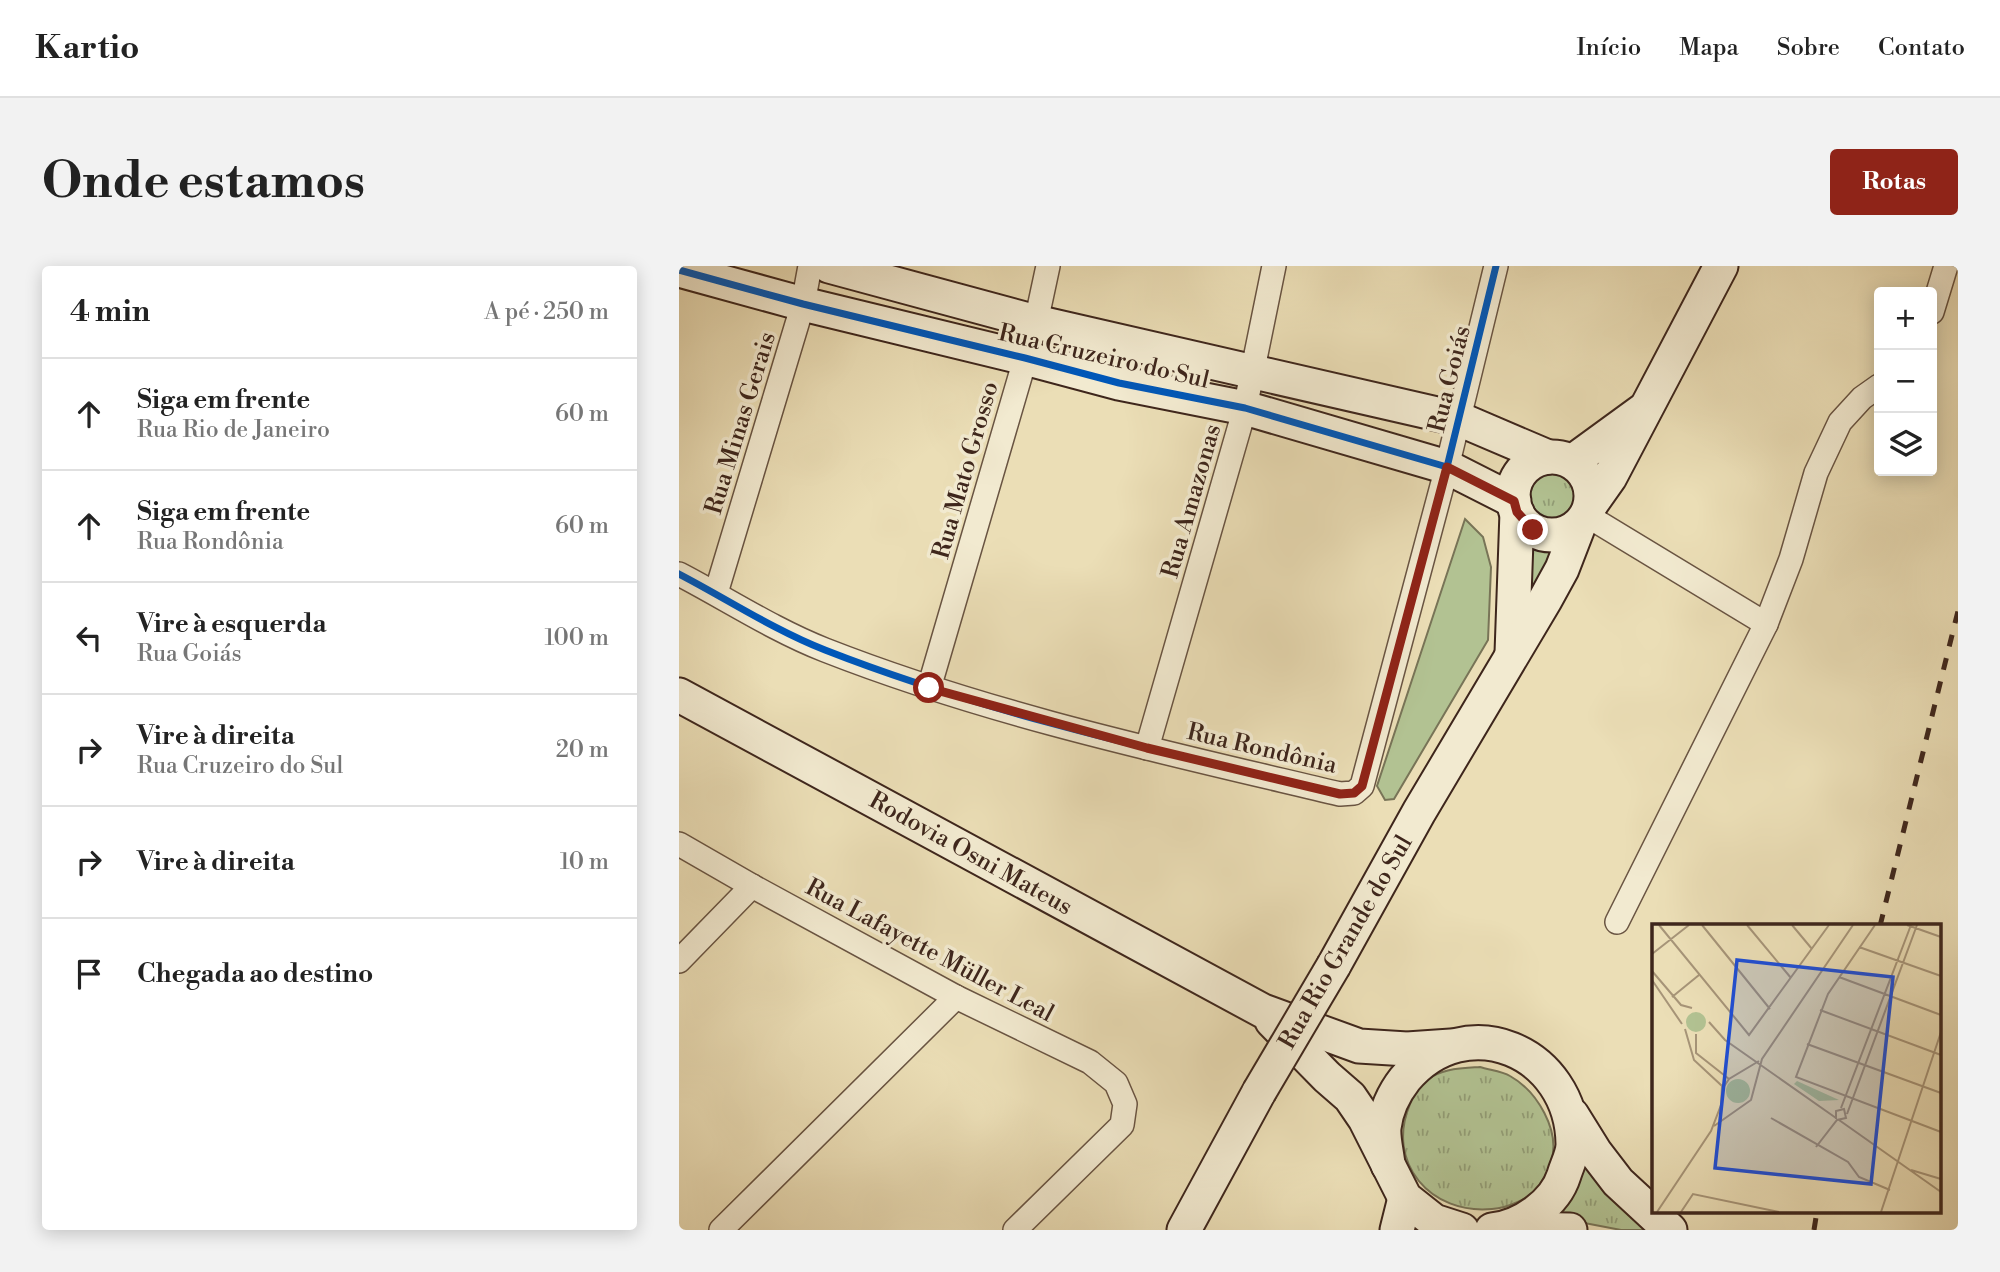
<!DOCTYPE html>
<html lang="pt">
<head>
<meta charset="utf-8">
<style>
	:root { --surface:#fff; --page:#f2f2f2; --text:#222; --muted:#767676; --line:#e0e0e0; --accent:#8f2418 }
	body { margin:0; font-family:"Libre Bodoni",serif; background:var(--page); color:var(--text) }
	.controls { position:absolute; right:21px; top:21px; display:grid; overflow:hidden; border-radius:7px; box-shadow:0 4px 18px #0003 }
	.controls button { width:63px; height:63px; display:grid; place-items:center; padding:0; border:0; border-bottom:2px solid var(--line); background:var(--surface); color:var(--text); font:35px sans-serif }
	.stop { position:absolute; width:21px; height:21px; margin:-16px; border:5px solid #8f2418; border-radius:50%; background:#fff }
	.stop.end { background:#8f2418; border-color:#fff; box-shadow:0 2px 7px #0008 }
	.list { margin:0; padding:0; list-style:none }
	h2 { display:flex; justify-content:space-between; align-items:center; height:91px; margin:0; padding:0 28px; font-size:30px }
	h2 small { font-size:23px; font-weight:400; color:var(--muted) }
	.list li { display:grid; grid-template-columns:46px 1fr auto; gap:21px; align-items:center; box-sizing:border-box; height:112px; padding:0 28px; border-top:2px solid var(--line) }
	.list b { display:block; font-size:26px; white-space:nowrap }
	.list p { margin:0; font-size:23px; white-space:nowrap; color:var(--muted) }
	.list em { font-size:23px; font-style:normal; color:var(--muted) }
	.icon { flex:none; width:38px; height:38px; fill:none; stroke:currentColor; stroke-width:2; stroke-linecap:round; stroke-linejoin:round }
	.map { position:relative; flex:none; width:1279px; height:964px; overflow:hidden; border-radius:7px }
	header { display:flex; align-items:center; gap:42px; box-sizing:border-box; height:98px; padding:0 35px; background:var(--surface); border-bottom:2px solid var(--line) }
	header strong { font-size:33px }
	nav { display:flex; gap:38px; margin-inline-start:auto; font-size:24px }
	.intro { display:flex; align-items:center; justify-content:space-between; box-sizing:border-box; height:168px; padding:0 42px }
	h1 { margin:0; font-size:49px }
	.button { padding:18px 32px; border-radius:7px; background:var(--accent); color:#fff; font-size:24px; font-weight:700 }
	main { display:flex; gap:42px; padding:0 42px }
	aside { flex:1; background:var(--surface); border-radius:7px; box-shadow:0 4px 18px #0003 }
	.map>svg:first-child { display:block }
	.grass { fill:url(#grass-tufts); stroke:#787457; stroke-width:2 }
	.green { fill:#b2c292; stroke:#787457; stroke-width:2 }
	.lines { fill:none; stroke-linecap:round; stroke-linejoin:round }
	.street-casing { stroke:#695442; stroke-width:26 }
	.secondary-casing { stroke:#3e261c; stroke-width:37 }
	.street { stroke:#f2ead0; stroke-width:23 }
	.secondary { stroke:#f2ead0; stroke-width:33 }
	.rail { stroke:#3e261c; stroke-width:5; stroke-dasharray:12 12; stroke-linecap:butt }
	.secondary-bridge-casing { stroke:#3e261c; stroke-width:37; stroke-linecap:butt }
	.secondary-bridge { stroke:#f2ead0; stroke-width:33 }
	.cycleway-casing { stroke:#f2ead0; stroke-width:11 }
	.cycleway { stroke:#0057b8; stroke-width:7 }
	.route { stroke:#8f2418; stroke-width:9 }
	.labels { text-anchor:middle; stroke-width:7; stroke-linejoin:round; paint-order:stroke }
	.street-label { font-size:24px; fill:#3e261c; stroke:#f2ead0 }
	.inset-road { fill:none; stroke:#a69478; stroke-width:2 }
	.view { fill:#1d4ed8; fill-opacity:0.15; stroke:#1d4ed8; stroke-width:3.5 }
	.inset-edge { fill:none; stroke:#3e261c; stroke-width:3.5 }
</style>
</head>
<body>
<header>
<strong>Kartio</strong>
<nav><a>Início</a><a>Mapa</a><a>Sobre</a><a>Contato</a></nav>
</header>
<div class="intro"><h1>Onde estamos</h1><a class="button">Rotas</a></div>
<main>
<aside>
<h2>4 min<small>A pé · 250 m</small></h2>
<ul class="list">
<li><svg class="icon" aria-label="ahead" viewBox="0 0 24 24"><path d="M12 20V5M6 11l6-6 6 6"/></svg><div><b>Siga em frente</b><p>Rua Rio de Janeiro</p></div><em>60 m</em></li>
<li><svg class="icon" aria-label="ahead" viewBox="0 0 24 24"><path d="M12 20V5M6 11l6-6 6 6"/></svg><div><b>Siga em frente</b><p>Rua Rondônia</p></div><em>60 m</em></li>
<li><svg class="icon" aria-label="left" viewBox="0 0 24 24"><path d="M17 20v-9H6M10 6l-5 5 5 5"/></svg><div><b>Vire à esquerda</b><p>Rua Goiás</p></div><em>100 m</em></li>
<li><svg class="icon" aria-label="right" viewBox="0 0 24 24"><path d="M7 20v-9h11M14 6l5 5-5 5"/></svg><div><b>Vire à direita</b><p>Rua Cruzeiro do Sul</p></div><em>20 m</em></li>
<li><svg class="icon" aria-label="right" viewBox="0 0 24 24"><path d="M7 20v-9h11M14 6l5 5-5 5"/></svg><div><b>Vire à direita</b></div><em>10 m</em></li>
<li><svg class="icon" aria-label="arrive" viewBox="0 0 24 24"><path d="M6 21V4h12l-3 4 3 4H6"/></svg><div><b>Chegada ao destino</b></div></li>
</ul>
</aside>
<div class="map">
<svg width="1279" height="964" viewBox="0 0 1279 964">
	<defs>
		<pattern id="grass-tufts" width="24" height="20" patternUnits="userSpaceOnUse" patternTransform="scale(1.75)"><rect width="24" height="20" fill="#b2c292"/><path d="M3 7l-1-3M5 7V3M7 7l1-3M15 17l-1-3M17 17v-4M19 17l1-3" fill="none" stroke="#929d76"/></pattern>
	</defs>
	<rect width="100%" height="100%" fill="#ebdeb6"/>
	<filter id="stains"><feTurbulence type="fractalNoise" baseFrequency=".00286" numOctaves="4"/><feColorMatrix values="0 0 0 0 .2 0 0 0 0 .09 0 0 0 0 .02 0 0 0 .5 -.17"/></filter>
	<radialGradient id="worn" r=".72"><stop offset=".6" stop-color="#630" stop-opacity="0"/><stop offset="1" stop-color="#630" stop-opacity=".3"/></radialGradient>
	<g class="grass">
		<circle cx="873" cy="231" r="29"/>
		<path d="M845,275L889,276L847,336Z"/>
		<path d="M801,801C810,804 823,805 831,810C858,825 882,865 872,896C870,904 864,913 860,920C851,933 828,942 813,943C752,949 706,897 731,838C736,826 742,816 754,810C769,802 785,802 801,801Z"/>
		<path d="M906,892L978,964H942L869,950Z"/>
	</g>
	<path class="green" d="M786,253L804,271L812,301L809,374L715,533L706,534L698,520Z"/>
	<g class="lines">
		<g class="street-casing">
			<g id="street">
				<path d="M1253,46L1267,0"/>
				<path d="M907,249L1087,358"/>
				<path d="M0,308C48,333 95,364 146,384C312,449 488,487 661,528L675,527L683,520L768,201L817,0"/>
				<path d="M37,327L124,38L131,0"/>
				<path d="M250,422L357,56L369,0"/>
				<path d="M468,482L566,142L595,0"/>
				<path d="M0,578L73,620L277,731L411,796L437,817L446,838L443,859L336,964"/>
				<path d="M938,656L1087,358L1112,293L1137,207L1161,156L1183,132L1200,120"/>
				<path d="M0,695L73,620"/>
				<path d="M42,964L277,731"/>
			</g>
		</g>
		<g class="secondary-casing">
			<g id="secondary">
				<path d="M150,0L357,56L780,153L869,191"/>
				<path d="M0,4L124,38L346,92L440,117L566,142L768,201L835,235"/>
				<circle cx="873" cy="230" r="39"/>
				<path d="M893,196L963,145"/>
				<path d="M912,238L931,211L1042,0"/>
				<path d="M833,387L838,246"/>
				<path d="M0,429L584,745L680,780L728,783L772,780"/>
				<path d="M655,699L740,546L866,334L883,303L900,259"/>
				<path d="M593,755L648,811L671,831L686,853L726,932L755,955L783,964"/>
				<path d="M893,849L916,886L939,916L991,964"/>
				<path d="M709,899C708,887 704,873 705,862C707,844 715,827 726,813C787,740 893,785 894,878C894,888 888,899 885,909C876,938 842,961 813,964"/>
				<path d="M829,963L891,964"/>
				<path d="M505,964L580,826"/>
				<path d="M718,964L726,932"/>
			</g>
		</g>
		<use href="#street" class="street"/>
		<use href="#secondary" class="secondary"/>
		<g class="rail">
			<path d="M1201,660L1279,345"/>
			<path d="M1135,964L1138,945"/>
		</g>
		<g class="secondary-bridge-casing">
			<path id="secondary-bridge" d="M580,826L655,699"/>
		</g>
		<use href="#secondary-bridge" class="secondary-bridge"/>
		<g class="cycleway-casing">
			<g id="cycleway">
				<path d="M0,4L124,38L346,92L440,117L566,142L768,201L835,235"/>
				<path d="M0,308C48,333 95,364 146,384C312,449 488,487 661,528L675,527L683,520L768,201L817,0"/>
			</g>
		</g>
		<use href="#cycleway" class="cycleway"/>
	</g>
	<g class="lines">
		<path class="route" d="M250,422L468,482L661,528L675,527L683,520L768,201L835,235L838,246L854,264"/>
	</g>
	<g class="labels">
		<g class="street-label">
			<text transform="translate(425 90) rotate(13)" y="8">Rua Cruzeiro do Sul</text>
			<text transform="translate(770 113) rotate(-76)" y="8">Rua Goiás</text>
			<text transform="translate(61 157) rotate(-73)" y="8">Rua Minas Gerais</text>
			<text transform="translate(286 204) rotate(-74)" y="8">Rua Mato Grosso</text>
			<text transform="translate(512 235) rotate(-74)" y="8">Rua Amazonas</text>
			<text transform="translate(583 482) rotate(13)" y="8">Rua Rondônia</text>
			<text transform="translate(292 587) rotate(29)" y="8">Rodovia Osni Mateus</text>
			<text transform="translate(666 676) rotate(-60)" y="8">Rua Rio Grande do Sul</text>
			<text transform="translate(251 684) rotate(28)" y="8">Rua Lafayette Müller Leal</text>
		</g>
	</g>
	<g transform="translate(973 658)">
		<rect width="289" height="289" fill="#ebdeb6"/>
		<path d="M34 98a10 10 0 1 1 20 0a10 10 0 1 1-20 0ZM74 167a12 12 0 1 1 24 0a12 12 0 1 1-24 0Z" fill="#b2c292"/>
		<path d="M145,157L187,176L167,177L142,160Z" fill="#b2c292"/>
		<path class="inset-road" d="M7,1L97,111L177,1M50,1L118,85M95,1L139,54M140,1L160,25M223,1L176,70L144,153L289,208M255,1L289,13M207,23L289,52M0,30L37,1M0,47L29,81L40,84M187,53L289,91M0,56L30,100M20,73L47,51M168,86L289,131M57,98L73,116L184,194M44,110V129L77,155M155,120L289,169M71,164L77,155L107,137M189,184L259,1M195,190L265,1M119,194L196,238L207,253L238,266M187,196L289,268M62,202L99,176L110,135L201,1M164,223L185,196L194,194L192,185L184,187V195M259,246L289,255M5,288L59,207L69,181L70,162L42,136L33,105M29,288L41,270L127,288M229,288L289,108"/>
		<path class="view" d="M85,36L241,53L219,260L63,244Z"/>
		<rect width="289" height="289" class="inset-edge"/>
	</g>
	<rect width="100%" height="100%" filter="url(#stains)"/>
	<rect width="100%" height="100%" fill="url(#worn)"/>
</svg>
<div class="controls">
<button>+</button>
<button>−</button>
<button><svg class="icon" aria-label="layers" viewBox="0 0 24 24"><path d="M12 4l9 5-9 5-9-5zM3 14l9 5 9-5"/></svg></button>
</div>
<div class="stop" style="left:250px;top:422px"></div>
<div class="stop end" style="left:854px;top:264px"></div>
</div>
</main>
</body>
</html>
